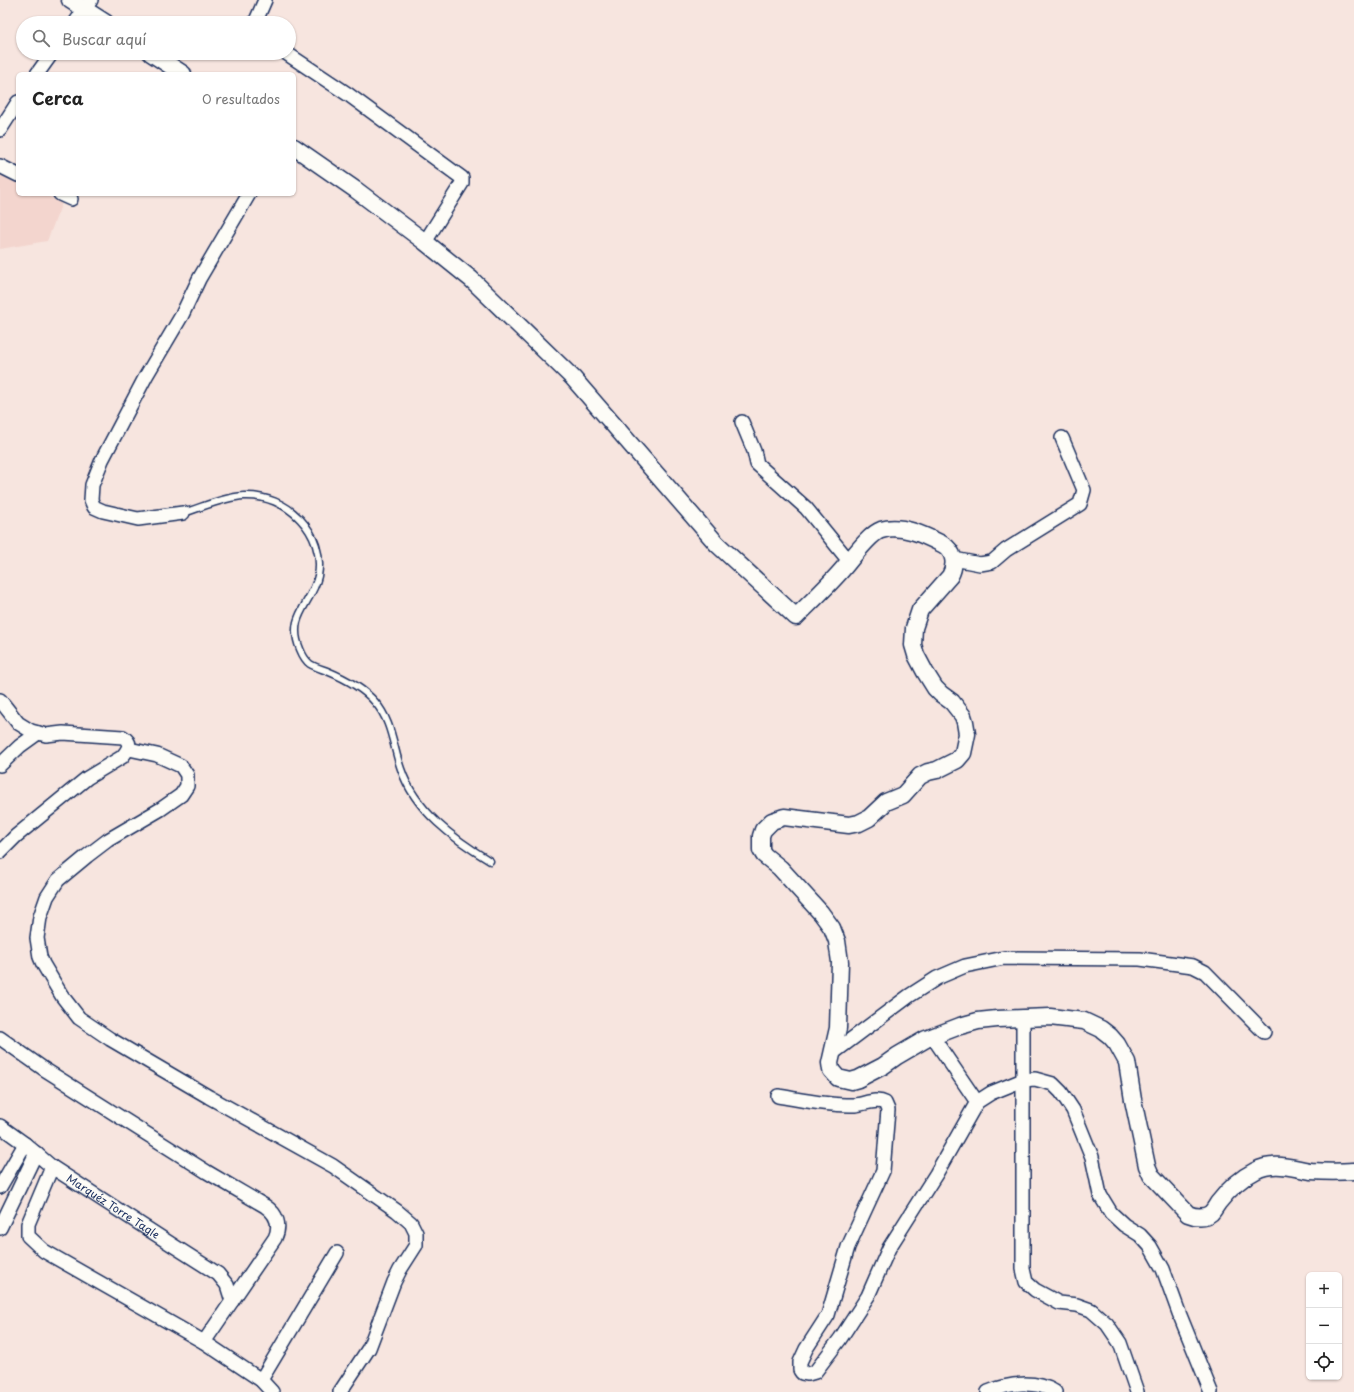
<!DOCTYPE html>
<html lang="es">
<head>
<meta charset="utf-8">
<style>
	:root { --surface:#fff; --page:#f2f2f2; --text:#222; --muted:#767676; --line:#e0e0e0 }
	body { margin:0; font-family:"Playpen Sans",sans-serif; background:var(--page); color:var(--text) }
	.controls { position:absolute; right:12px; bottom:12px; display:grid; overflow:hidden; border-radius:6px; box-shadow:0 1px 3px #0004 }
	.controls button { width:36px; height:36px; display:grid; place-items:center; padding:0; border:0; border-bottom:1px solid var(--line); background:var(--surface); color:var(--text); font:20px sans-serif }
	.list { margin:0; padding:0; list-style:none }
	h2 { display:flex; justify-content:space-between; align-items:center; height:52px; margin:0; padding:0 16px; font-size:17px }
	h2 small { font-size:13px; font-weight:400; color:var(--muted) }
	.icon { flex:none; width:22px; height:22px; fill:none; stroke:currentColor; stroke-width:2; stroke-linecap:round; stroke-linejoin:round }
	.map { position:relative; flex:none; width:1354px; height:1392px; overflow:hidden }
	.search { position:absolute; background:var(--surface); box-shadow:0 1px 3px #0004; left:16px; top:16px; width:280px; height:44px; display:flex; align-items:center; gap:10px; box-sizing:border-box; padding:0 14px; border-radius:22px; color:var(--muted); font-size:15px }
	.panel { position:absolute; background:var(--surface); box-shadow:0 1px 3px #0004; left:16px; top:72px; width:280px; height:124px; border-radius:6px }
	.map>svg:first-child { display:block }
	.built { fill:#f3d5ce }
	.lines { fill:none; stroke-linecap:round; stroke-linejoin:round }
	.service-casing { stroke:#1b2f5e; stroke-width:9 }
	.minor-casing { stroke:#1b2f5e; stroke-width:16 }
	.tertiary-casing { stroke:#1b2f5e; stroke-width:19 }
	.service { stroke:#fdfcf7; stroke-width:6 }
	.minor { stroke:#fdfcf7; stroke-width:13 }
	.tertiary { stroke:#fdfcf7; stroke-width:16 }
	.labels { text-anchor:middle; stroke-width:3.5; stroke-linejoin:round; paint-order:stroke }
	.street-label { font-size:11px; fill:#1b2f5e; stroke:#fdfcf7 }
</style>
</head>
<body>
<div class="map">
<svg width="1354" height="1392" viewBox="0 0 1354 1392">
	<rect width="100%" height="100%" fill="#f7e5df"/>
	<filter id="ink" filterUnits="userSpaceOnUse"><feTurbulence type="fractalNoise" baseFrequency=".025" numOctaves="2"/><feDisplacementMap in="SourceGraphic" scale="8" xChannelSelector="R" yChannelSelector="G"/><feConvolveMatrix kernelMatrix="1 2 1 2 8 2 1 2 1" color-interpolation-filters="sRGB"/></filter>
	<g filter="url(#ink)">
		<path class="built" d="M0,175L18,183V194H43L62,203L47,241L0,249Z"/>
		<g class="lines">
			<g class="service-casing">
				<path id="service" d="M183,513C203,507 224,497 244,496C287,494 326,533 318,576C312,604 286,616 300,649C302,654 306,661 310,664C315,667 322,669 327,671C344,678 363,688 375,702C392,721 393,747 401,769C415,811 454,839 490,861"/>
			</g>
			<g class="minor-casing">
				<g id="minor">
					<path d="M75,23L91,0"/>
					<path d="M255,23L265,0"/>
					<path d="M286,53L349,95L462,178V183L425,242"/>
					<path d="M37,74L52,53"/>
					<path d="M0,130L18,102"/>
					<path d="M0,166L18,175"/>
					<path d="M60,194L71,199"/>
					<path d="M742,422L754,451L757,464L806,508L849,561"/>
					<path d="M183,513L138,519L103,511L94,507L91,500L92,485L102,460L146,376L182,315L199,279L249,194"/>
					<path d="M954,559L980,564L992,562L1006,550L1080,504L1084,490L1062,438"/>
					<path d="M0,700L18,723L31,731L46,735L63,733L123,737C133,743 128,750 122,757L87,778L16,836L0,852"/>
					<path d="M129,749L157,755L181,766L187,775V786L181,795L161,809L108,840L87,856L58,880L47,897L40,917L37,938L40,957L43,964L62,996L79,1018L110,1039L209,1097L333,1166L397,1211L411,1223L416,1233V1245L400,1270L394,1282L369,1348L340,1392"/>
					<path d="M0,765L20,746L38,733"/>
					<path d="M1023,1017V1269L1026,1282L1035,1290L1059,1303L1077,1305L1091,1310L1107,1324L1120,1343L1137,1392"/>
					<path d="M932,1036L977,1102"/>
					<path d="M0,1038L44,1069L207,1172L265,1206C277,1214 281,1225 275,1238L232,1301"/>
					<path d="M833,1053L909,996L937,978L965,966L1004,958L1140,959L1193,966L1205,972L1264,1032"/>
					<path d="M778,1096C803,1100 830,1106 855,1105C865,1104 876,1098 885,1103L888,1110L883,1171L848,1247L828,1315L806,1349L800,1362V1370L802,1373L808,1374L815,1372L840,1339L868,1296L889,1248L936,1174L977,1102L991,1093L1023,1080L1035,1079L1053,1084L1061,1092L1073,1110L1092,1157L1100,1195L1111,1213L1124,1225L1140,1235L1150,1246L1163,1269L1179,1313L1211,1392"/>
					<path id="s1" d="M0,1126L25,1144L52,1167L174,1246L218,1274L227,1285L232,1301L204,1342"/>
					<path d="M52,1167L28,1224V1236L44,1251L204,1342L261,1380L272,1392"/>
					<path d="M0,1187L25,1144"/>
					<path d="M0,1228L36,1153"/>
					<path d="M261,1380L337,1253"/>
					<path d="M988,1392C1009,1383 1036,1380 1055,1392"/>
				</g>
			</g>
			<g class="tertiary-casing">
				<g id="tertiary">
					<path d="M70,0L106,23"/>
					<path d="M151,53L183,74"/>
					<path d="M294,147L356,190L425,242L471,279L573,378L717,544L796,617C811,602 827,587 841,571C850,561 869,534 881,530C902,524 924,535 942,544C955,551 956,565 950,576L920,610L914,628L913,645L916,655L925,672L935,688L941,694L952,702L963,716L965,722L967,734L963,753L957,760L937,770L928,772L920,776L903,795L886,802L869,818L859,823L849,825L784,817L772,821L763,830L761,836V850L764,855L780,868L821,913L832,928L837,941L840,962L838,1028L830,1063L831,1070L838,1078L851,1081L858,1079L883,1066L897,1056L926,1039L960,1026L978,1021L997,1019L1050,1017L1084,1021L1101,1029L1110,1036L1117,1044L1127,1062L1133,1100L1147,1166L1151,1175L1188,1214C1195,1217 1205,1218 1211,1213C1214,1210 1216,1206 1218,1203C1228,1190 1241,1178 1255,1171C1273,1161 1292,1168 1311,1171C1326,1172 1340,1172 1354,1171"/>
				</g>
			</g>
			<use href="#service" class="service"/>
			<use href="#minor" class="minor"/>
			<use href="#tertiary" class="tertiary"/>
		</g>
	</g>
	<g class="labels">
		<g class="street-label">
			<text dy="4" stroke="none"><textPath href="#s1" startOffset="139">Marquéz Torre Tagle</textPath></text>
		</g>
	</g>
</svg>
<div class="controls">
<button>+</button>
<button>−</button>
<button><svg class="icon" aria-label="locate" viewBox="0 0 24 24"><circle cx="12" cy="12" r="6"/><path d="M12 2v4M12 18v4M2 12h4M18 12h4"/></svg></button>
</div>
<div class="search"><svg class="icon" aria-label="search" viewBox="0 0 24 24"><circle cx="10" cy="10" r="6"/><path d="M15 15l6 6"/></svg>Buscar aquí</div>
<section class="panel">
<h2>Cerca<small>0 resultados</small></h2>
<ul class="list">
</ul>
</section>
</div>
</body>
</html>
